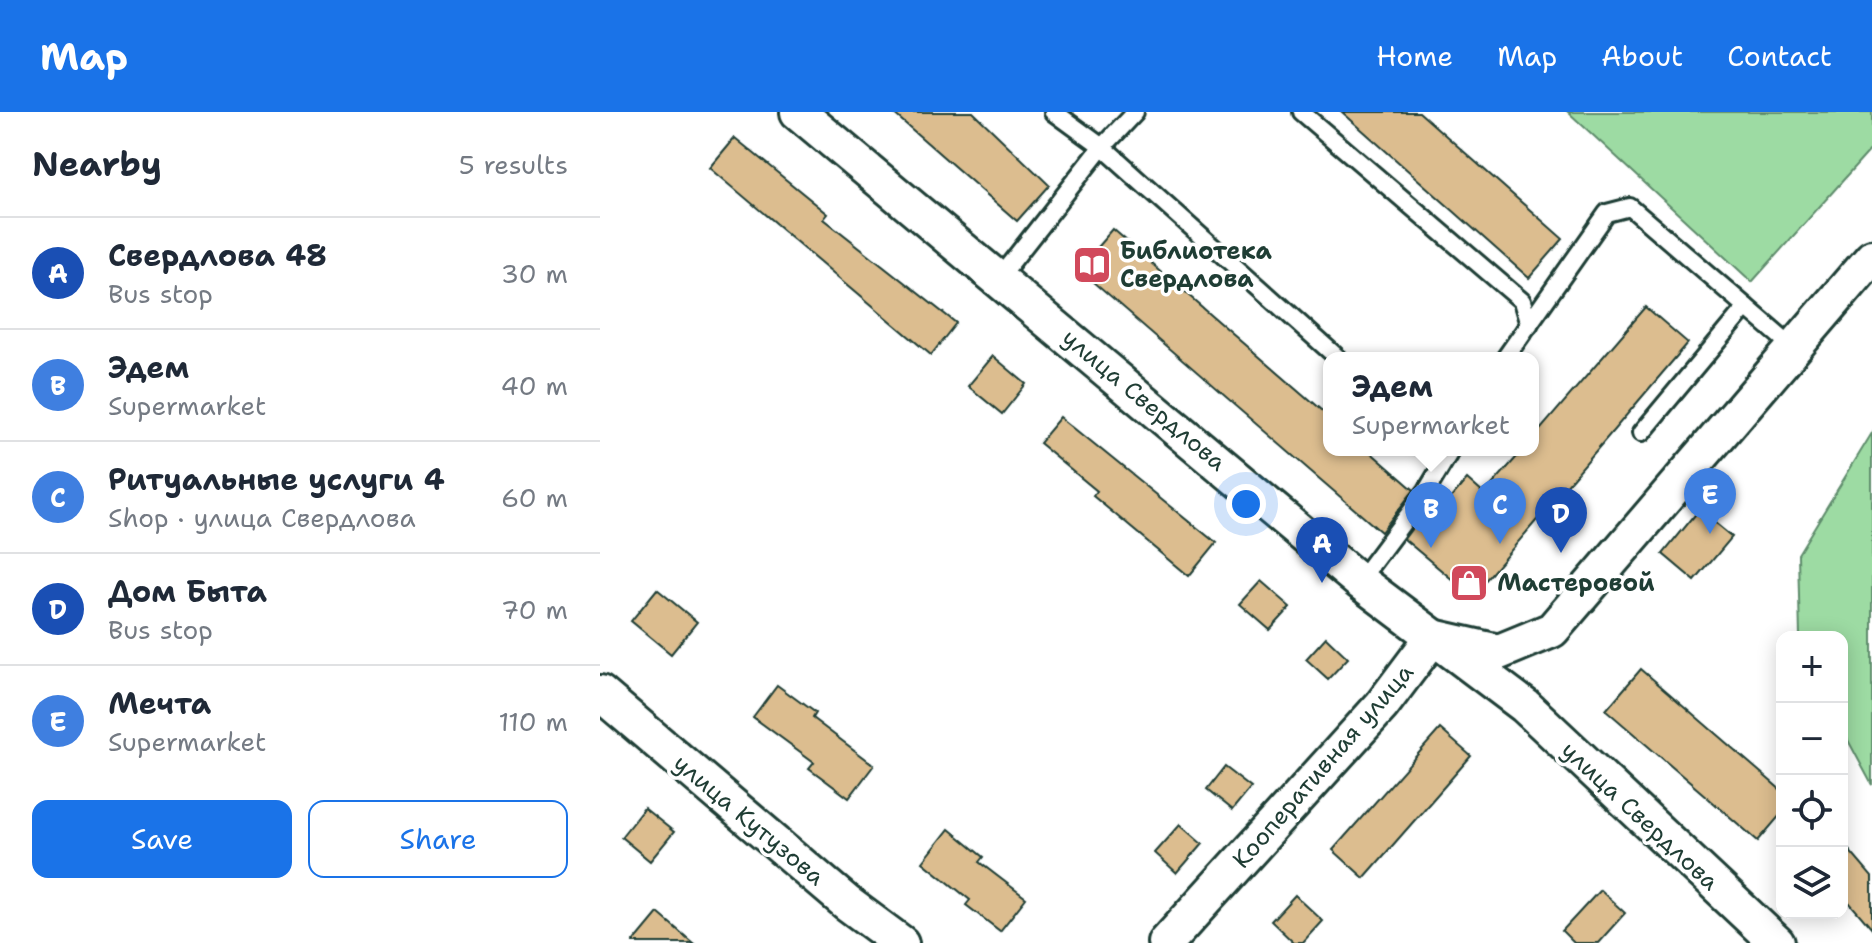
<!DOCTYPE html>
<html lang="en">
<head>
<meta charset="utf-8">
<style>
	:root { --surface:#fff; --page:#f6f6f7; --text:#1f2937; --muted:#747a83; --line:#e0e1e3; --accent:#1a73e8 }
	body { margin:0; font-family:"Shantell Sans",sans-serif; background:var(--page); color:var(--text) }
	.controls { position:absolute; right:24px; bottom:24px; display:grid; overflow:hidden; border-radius:16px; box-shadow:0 4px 20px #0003 }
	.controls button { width:72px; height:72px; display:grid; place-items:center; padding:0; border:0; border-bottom:2px solid var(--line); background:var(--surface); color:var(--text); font:40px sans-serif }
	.you { position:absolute; left:646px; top:392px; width:28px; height:28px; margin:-20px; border:6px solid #fff; border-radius:50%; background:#1a73e8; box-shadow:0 0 0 12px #1a73e833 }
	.badge { display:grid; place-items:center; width:52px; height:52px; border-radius:50%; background:var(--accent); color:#fff; font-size:26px; font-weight:700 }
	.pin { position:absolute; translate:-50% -66px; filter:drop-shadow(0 2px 4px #0008) }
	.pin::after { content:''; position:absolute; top:42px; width:28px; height:24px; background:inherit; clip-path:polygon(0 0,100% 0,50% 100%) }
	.popup { position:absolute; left:723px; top:240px; width:216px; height:104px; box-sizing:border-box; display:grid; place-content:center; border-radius:16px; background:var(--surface); filter:drop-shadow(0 2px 6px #0005); font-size:26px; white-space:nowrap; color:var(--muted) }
	.popup b { font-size:30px; color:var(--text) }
	.popup::after { content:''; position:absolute; left:50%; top:100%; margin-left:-16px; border:16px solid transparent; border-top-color:var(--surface) }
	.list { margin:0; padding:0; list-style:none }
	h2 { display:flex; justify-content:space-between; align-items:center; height:104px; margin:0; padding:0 32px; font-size:34px }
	h2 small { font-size:26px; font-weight:400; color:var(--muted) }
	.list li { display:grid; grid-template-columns:52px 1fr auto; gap:24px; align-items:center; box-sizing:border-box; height:112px; padding:0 32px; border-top:2px solid var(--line) }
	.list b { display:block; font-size:30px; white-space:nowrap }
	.list p { margin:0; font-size:26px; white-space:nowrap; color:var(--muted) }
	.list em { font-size:26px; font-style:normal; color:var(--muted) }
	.actions { display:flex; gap:16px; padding:24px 32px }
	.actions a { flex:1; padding:18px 0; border:2px solid var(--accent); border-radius:16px; text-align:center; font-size:28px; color:var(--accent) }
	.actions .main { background:var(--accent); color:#fff }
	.icon { flex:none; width:44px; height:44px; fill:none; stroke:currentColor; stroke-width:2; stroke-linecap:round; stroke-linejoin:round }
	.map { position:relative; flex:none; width:1272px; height:831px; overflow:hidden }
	header { display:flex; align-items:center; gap:48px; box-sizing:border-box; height:112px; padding:0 40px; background:var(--accent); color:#fff }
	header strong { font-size:38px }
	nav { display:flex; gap:44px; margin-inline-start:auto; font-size:28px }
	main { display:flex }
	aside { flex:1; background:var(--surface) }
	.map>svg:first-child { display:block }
	.green { fill:#9ddba3; stroke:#5e8c6c; stroke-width:2 }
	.building { fill:#dcbd8f; stroke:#1f3d34; stroke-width:2 }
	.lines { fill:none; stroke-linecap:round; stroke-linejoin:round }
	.lane-casing { stroke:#1f3d34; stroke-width:22 }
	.street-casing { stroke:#1f3d34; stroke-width:40 }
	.lane { stroke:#fff; stroke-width:16 }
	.street { stroke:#fff; stroke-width:34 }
	.labels { text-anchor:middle; stroke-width:7; stroke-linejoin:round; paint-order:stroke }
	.poi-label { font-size:24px; font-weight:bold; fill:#1f3d34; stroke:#fff; text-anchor:start }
	.street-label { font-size:24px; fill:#1f3d34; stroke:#fff }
</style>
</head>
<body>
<header>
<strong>Map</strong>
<nav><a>Home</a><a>Map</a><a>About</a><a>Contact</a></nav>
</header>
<main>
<aside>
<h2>Nearby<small>5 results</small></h2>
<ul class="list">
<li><span class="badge" style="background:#1a4fb4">A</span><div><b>Свердлова 48</b><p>Bus stop</p></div><em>30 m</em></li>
<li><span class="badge" style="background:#3f7fe0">B</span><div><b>Эдем</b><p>Supermarket</p></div><em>40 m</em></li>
<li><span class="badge" style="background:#3f7fe0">C</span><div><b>Ритуальные услуги 4</b><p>Shop · улица Свердлова</p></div><em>60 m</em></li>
<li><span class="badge" style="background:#1a4fb4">D</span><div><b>Дом Быта</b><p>Bus stop</p></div><em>70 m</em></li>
<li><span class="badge" style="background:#3f7fe0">E</span><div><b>Мечта</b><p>Supermarket</p></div><em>110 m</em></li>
</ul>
<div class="actions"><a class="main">Save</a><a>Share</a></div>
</aside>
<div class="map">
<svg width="1272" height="831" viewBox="0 0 1272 831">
	<rect width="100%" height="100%" fill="#fff"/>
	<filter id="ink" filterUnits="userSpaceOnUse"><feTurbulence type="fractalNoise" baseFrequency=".0125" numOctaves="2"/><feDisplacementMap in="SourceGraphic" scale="16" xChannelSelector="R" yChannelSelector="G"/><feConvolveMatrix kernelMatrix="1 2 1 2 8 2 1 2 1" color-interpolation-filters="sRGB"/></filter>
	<g filter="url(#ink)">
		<g class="green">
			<path d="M968,0H1272V36L1152,170Z"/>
			<path d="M1272,321V673L1242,617V525H1200L1198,442Z"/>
		</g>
		<g class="building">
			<path d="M292,0H373L449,73L417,109Z"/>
			<path d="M742,0H819L963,127L929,166Z"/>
			<path d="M135,26L228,102L224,107L356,211L331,243L110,56Z"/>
			<path d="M513,118L729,305V338H768L814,378L781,420L478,158Z"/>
			<path d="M1046,195L1088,231L872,484L804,427L830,392L839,400L867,367L884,382L923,338H933V326Z"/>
			<path d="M393,244L426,272L402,302L368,274Z"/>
			<path d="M461,305L616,431L589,464L493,384L497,379L439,331Z"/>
			<path d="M1099,398L1132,425L1095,469L1063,442Z"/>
			<path d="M661,469L691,495L670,518L640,492Z"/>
			<path d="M57,477L97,510L71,542L31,509Z"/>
			<path d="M726,525L748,546L728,567L706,547Z"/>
			<path d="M1041,557L1182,679V701L1158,729L1006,598Z"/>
			<path d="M177,573L215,601L212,606L274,653L249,686L209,656L214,650L153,605Z"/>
			<path d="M840,617L871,644L764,766L733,738Z"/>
			<path d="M624,655L651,676L632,699L606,678Z"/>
			<path d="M44,696L74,720L50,749L21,725Z"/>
			<path d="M581,712L603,731L577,761L555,741Z"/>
			<path d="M349,717L383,745L379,750L426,786L400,819L366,793L370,788L323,750Z"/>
			<path d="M1242,730L1272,765V817L1242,782Z"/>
			<path d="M1000,778L1025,801L998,831H974L962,819Z"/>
			<path d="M695,783L723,809L703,831H694L671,809Z"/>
			<path d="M58,801L93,831H33Z"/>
		</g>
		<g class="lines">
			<g class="lane-casing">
				<g id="lane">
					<path d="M454,0L502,35L738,246"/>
					<path d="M701,0L922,189L929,213"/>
					<path d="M399,166L502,35L535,0"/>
					<path d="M905,246L1007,101L1030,95L1195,237"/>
					<path d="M1041,321L1146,195"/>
					<path d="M759,469L827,378L851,338"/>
				</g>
			</g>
			<g class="street-casing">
				<g id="street">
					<path d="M198,0L759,469L925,594L1177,831"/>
					<path d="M0,581L247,791L301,831"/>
					<path d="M566,831L782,593L833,525L899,540L952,518L1272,145"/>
				</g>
			</g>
			<use href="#lane" class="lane"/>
			<use href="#street" class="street"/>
		</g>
	</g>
	<defs>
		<g id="library-square" transform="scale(2)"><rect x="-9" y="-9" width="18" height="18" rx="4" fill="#d1495b" stroke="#fff"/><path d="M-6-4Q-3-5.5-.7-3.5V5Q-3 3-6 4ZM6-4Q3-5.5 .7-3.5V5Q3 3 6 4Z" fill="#fff"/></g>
		<g id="shop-square" transform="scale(2)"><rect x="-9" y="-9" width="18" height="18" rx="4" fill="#d1495b" stroke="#fff"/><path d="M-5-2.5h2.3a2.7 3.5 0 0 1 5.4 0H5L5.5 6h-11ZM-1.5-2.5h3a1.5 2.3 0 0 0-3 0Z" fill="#fff"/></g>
	</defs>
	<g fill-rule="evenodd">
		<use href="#library-square" x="492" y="153"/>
		<use href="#shop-square" x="869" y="471"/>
	</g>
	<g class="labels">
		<g class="poi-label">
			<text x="520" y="147">Библиотека<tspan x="520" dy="28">Свердлова</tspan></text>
			<text x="897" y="479">Мастеровой</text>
		</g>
		<g class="street-label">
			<text transform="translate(544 288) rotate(40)" y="8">улица Свердлова</text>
			<text transform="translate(723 654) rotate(-49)" y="8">Кооперативная улица</text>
			<text transform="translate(1040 704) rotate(43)" y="8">улица Свердлова</text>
			<text transform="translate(149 708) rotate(40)" y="8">улица Кутузова</text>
		</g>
	</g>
</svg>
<div class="controls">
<button>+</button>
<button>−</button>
<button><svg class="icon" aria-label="locate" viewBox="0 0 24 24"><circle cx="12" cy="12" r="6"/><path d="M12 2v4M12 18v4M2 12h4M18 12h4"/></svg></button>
<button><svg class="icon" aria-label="layers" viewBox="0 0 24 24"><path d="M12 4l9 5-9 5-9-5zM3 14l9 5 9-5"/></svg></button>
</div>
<div class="you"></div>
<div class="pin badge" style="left:722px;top:471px;background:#1a4fb4">A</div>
<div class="pin badge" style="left:831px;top:436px;background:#3f7fe0">B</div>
<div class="popup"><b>Эдем</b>Supermarket</div>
<div class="pin badge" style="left:900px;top:432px;background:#3f7fe0">C</div>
<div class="pin badge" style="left:961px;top:441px;background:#1a4fb4">D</div>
<div class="pin badge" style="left:1110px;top:422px;background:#3f7fe0">E</div>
</div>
</main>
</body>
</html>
